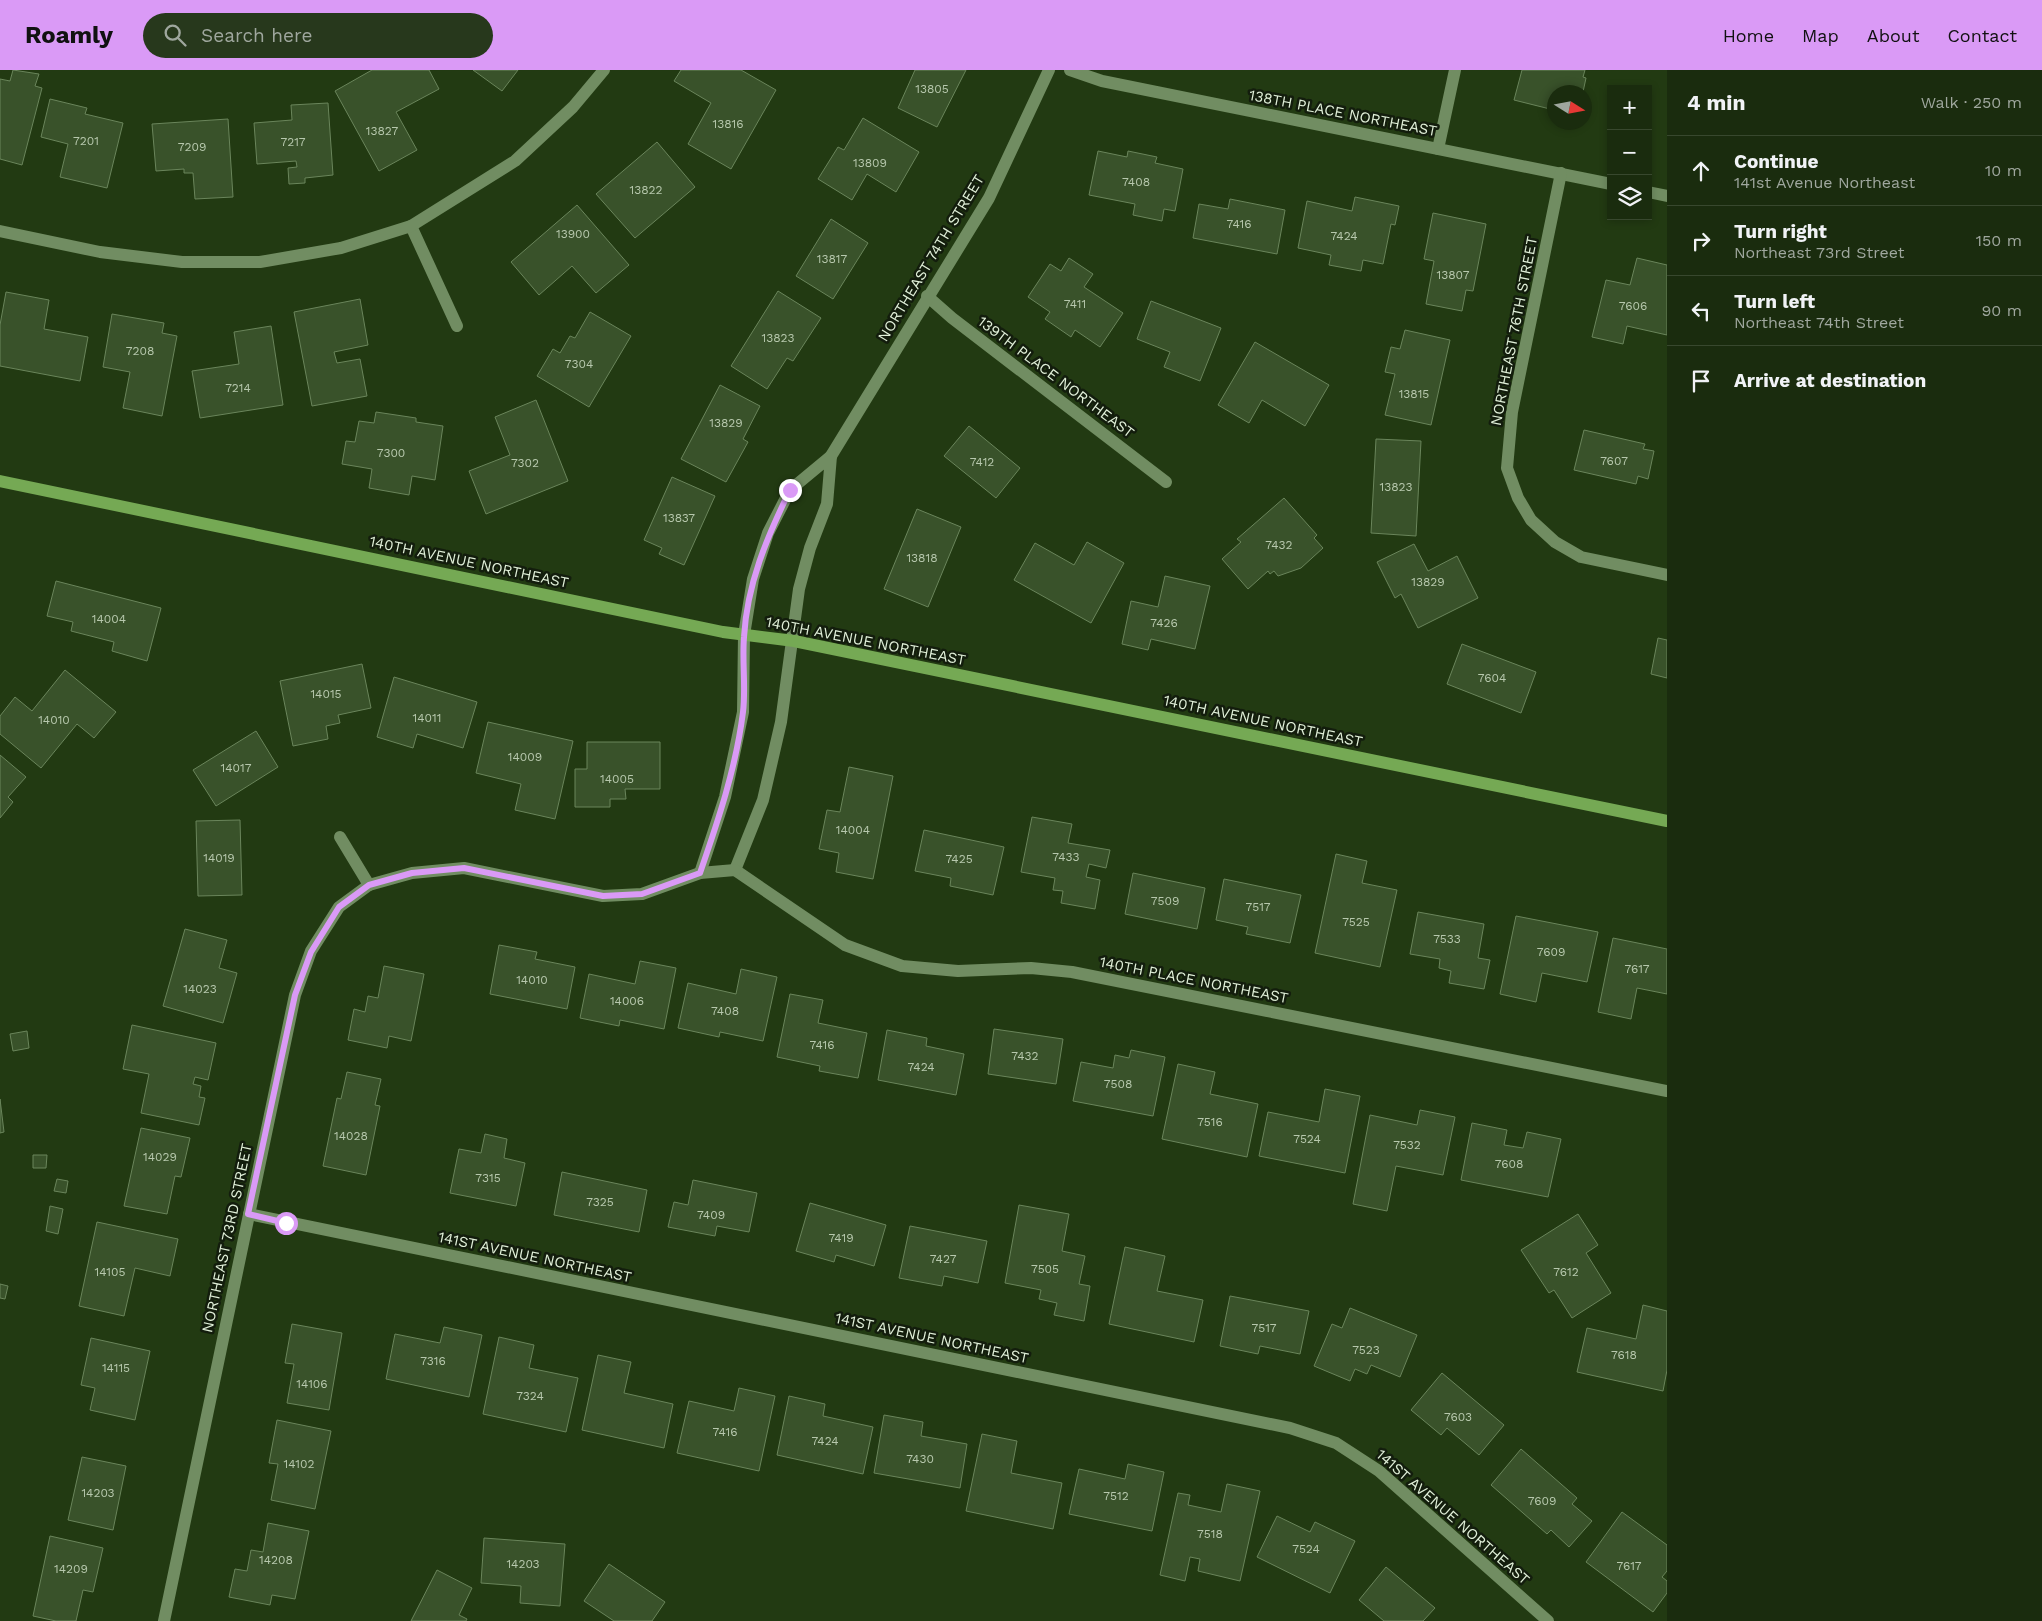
<!DOCTYPE html>
<html lang="en">
<head>
<meta charset="utf-8">
<style>
	:root { --surface:#1a2c0e; --page:#27381c; --text:#f1f3f6; --muted:#9fa79e; --line:#38482e; --accent:#da9af6 }
	body { margin:0; font-family:"Work Sans",sans-serif; background:var(--page); color:var(--text) }
	.controls { position:absolute; right:15px; top:15px; display:grid; overflow:hidden; border-radius:0px; box-shadow:0 2px 8px #0003 }
	.controls button { width:45px; height:45px; display:grid; place-items:center; padding:0; border:0; border-bottom:1px solid var(--line); background:var(--surface); color:var(--text); font:25px sans-serif }
	.compass { position:absolute; left:1547px; top:15px; width:45px; height:45px; border-radius:50%; background:var(--surface); box-shadow:0 2px 8px #0003; rotate:101deg }
	.stop { position:absolute; width:15px; height:15px; margin:-11px; border:4px solid #da9af6; border-radius:50%; background:#fff }
	.stop.end { background:#da9af6; border-color:#fff; box-shadow:0 1px 5px #0008 }
	.list { margin:0; padding:0; list-style:none }
	h2 { display:flex; justify-content:space-between; align-items:center; height:65px; margin:0; padding:0 20px; font-size:21px }
	h2 small { font-size:16px; font-weight:400; color:var(--muted) }
	.list li { display:grid; grid-template-columns:32px 1fr auto; gap:15px; align-items:center; box-sizing:border-box; height:70px; padding:0 20px; border-top:1px solid var(--line) }
	.list b { display:block; font-size:19px; white-space:nowrap }
	.list p { margin:0; font-size:16px; white-space:nowrap; color:var(--muted) }
	.list em { font-size:16px; font-style:normal; color:var(--muted) }
	.icon { flex:none; width:28px; height:28px; fill:none; stroke:currentColor; stroke-width:2; stroke-linecap:round; stroke-linejoin:round }
	.map { position:relative; flex:none; width:1667px; height:1551px; overflow:hidden }
	header { display:flex; align-items:center; gap:30px; box-sizing:border-box; height:70px; padding:0 25px; background:var(--accent); color:#111 }
	header strong { font-size:24px }
	nav { display:flex; gap:28px; margin-inline-start:auto; font-size:18px }
	.search { width:350px; height:45px; background:var(--page); display:flex; align-items:center; gap:12px; box-sizing:border-box; padding:0 18px; border-radius:28px; color:var(--muted); font-size:19px }
	main { display:flex }
	aside { flex:1; background:var(--surface) }
	.map>svg:first-child { display:block }
	.building { fill:#39522a; stroke:#6a855b }
	.lines { fill:none; stroke-linecap:round; stroke-linejoin:round }
	.minor { stroke:#718d62; stroke-width:12 }
	.major { stroke:#75a954; stroke-width:12 }
	.route { stroke:#da9af6; stroke-width:6 }
	.labels { text-anchor:middle; stroke-width:5; stroke-linejoin:round; paint-order:stroke }
	.number-label { font-size:12px; fill:#b7c8ad }
	.street-label { font-size:15px; fill:#e1f0d9; stroke:#131d0d }
</style>
</head>
<body>
<header>
<strong>Roamly</strong>
<div class="search"><svg class="icon" aria-label="search" viewBox="0 0 24 24"><circle cx="10" cy="10" r="6"/><path d="M15 15l6 6"/></svg>Search here</div>
<nav><a>Home</a><a>Map</a><a>About</a><a>Contact</a></nav>
</header>
<main>
<div class="map">
<svg width="1667" height="1551" viewBox="0 0 1667 1551">
	<rect width="100%" height="100%" fill="#223a12"/>
	<g class="building">
		<path d="M13,0L39,4L35,16L42,18L22,95L0,89V9L10,11Z"/>
		<path d="M372,0H429L439,19L396,42L417,80L379,101L335,21Z"/>
		<path d="M473,0H518L502,21Z"/>
		<path d="M681,0H741L776,20L731,99L688,74L711,33L674,11Z"/>
		<path d="M915,0H966L937,57L898,38Z"/>
		<path d="M1522,0H1585L1583,7L1586,8L1583,22H1554V40L1514,30Z"/>
		<path d="M50,29L87,38L85,44L123,53L107,118L60,107L68,74L41,67Z"/>
		<path d="M328,33L333,105L305,108V113L289,114L288,98L297,97L296,91L257,94L254,53L292,50L291,35Z"/>
		<path d="M863,48L919,82L896,122L867,104L852,130L818,109L838,77L844,80Z"/>
		<path d="M228,49L233,127L195,129L193,103H184V99L156,101L152,54Z"/>
		<path d="M657,72L695,117L635,168L596,124Z"/>
		<path d="M1098,81L1127,87L1128,81L1157,87L1155,93L1183,99L1175,141L1164,139L1162,151L1133,145L1135,134L1089,125Z"/>
		<path d="M1355,127L1399,136L1395,155L1391,154L1383,194L1363,190L1361,201L1329,195L1331,185L1298,178L1307,131L1352,141Z"/>
		<path d="M1230,129L1285,140L1277,184L1193,168L1199,134L1228,139Z"/>
		<path d="M577,135L629,195L596,223L572,196L539,225L511,192Z"/>
		<path d="M1433,143L1486,154L1473,221L1466,220L1462,241L1426,234L1434,191L1424,189Z"/>
		<path d="M831,149L868,173L833,229L796,206Z"/>
		<path d="M1069,188L1093,204L1084,217L1123,243L1100,277L1075,260L1071,267L1045,249L1050,242L1028,227L1050,194L1061,201Z"/>
		<path d="M1637,188L1667,195V265L1627,256L1623,274L1592,267L1606,210L1630,215Z"/>
		<path d="M778,221L821,248L793,291L787,288L767,319L731,296Z"/>
		<path d="M6,222L49,230L44,259L88,267L80,311L0,296V255Z"/>
		<path d="M360,229L368,275L334,282L337,293L360,289L367,326L312,336L294,242Z"/>
		<path d="M1151,231L1221,258L1200,311L1164,297L1170,282L1137,269Z"/>
		<path d="M590,242L631,266L589,337L537,306L553,279L560,283L570,266L575,268Z"/>
		<path d="M112,244L164,253L162,263L177,266L162,346L123,338L130,302L103,297Z"/>
		<path d="M271,256L283,335L200,348L192,301L239,294L234,262Z"/>
		<path d="M1405,260L1450,270L1431,355L1385,345L1395,304L1385,302L1391,277L1400,279Z"/>
		<path d="M1255,272L1329,315L1305,356L1262,330L1249,353L1218,335Z"/>
		<path d="M720,315L760,336L743,369L748,372L726,412L681,389Z"/>
		<path d="M536,330L568,411L486,444L469,401L510,385L495,347Z"/>
		<path d="M376,342L416,348V352L443,356L435,410L412,406L409,425L369,418L372,399L342,394L346,371L355,372L359,351L374,353Z"/>
		<path d="M969,356L1020,398L996,428L944,386Z"/>
		<path d="M1584,360L1645,374L1643,379L1654,381L1648,409L1638,406L1636,414L1574,400Z"/>
		<path d="M1376,369L1421,371L1416,466L1371,463Z"/>
		<path d="M672,407L715,426L684,495L659,484L662,478L644,470Z"/>
		<path d="M1284,428L1317,465L1314,468L1323,478L1301,498L1278,506L1274,501L1270,504L1268,501L1248,519L1222,489L1241,472L1237,469Z"/>
		<path d="M917,439L961,457L928,537L884,519Z"/>
		<path d="M1087,472L1124,493L1091,553L1014,510L1035,473L1074,495Z"/>
		<path d="M1414,474L1428,501L1457,486L1478,528L1418,558L1401,524L1395,528L1377,492Z"/>
		<path d="M1165,506L1210,516L1195,579L1151,569L1148,580L1122,574L1131,531L1158,537Z"/>
		<path d="M56,511L161,538L147,591L112,581L114,572L71,561L73,552L47,546Z"/>
		<path d="M1658,568L1667,570V608L1651,604Z"/>
		<path d="M1462,574L1536,602L1521,643L1447,614Z"/>
		<path d="M362,594L371,638L338,645L340,653L326,656L328,669L293,676L280,611Z"/>
		<path d="M65,600L116,642L94,668L77,654L41,698L0,664V646L15,627L32,641Z"/>
		<path d="M394,607L477,632L463,678L417,664L413,678L377,667Z"/>
		<path d="M488,652L573,671L555,749L515,740L521,714L476,703Z"/>
		<path d="M256,661L278,697L216,736L193,700Z"/>
		<path d="M587,672H660V719H625L626,729H610V737H575V699H587Z"/>
		<path d="M0,685L26,707L8,727L13,732L0,748Z"/>
		<path d="M849,697L893,706L873,809L836,802L839,783L819,779L827,740L840,742Z"/>
		<path d="M1032,747L1072,754L1068,773L1110,780L1106,798L1089,794L1086,807L1100,810L1095,839L1061,833L1063,821L1053,820L1055,808L1021,802Z"/>
		<path d="M240,750L242,825L198,826L196,751Z"/>
		<path d="M924,760L1004,777L993,825L950,816L951,808L915,801Z"/>
		<path d="M1336,784L1367,791L1362,813L1397,820L1380,897L1315,883Z"/>
		<path d="M1133,803L1205,818L1197,859L1125,844Z"/>
		<path d="M1224,809L1301,825L1290,873L1246,864L1248,857L1216,850Z"/>
		<path d="M1418,842L1484,854L1478,888L1490,890L1484,919L1449,913L1451,901L1439,898L1440,889L1410,884Z"/>
		<path d="M1516,846L1598,862L1587,912L1542,903L1536,932L1500,924Z"/>
		<path d="M185,859L227,870L219,898L237,903L223,953L163,936Z"/>
		<path d="M1613,868L1667,879V924L1637,918L1631,949L1598,942Z"/>
		<path d="M499,875L537,882L535,889L575,897L567,939L490,924Z"/>
		<path d="M640,891L676,898L664,959L620,950L619,956L580,948L589,904L635,914Z"/>
		<path d="M384,896L424,904L411,971L389,966L387,978L348,970L354,939L365,942L368,926L378,928Z"/>
		<path d="M741,899L777,907L763,971L720,962L719,967L678,958L688,913L736,924Z"/>
		<path d="M790,924L823,930L818,953L867,963L858,1008L819,1001L820,996L777,987Z"/>
		<path d="M132,955L216,973L208,1010L195,1007L193,1014L201,1016L199,1027L205,1028L199,1055L141,1043L149,1004L123,999Z"/>
		<path d="M994,959L1063,969L1056,1014L988,1004Z"/>
		<path d="M887,960L927,968L926,976L964,984L956,1025L878,1010Z"/>
		<path d="M27,961L29,978L13,981L10,964Z"/>
		<path d="M1131,980L1165,987L1153,1046L1073,1031L1081,992L1113,998L1115,985L1129,988Z"/>
		<path d="M1178,994L1215,1002L1210,1024L1258,1034L1247,1087L1162,1069Z"/>
		<path d="M347,1002L381,1009L375,1035L380,1036L366,1105L323,1096L337,1028L341,1029Z"/>
		<path d="M1325,1019L1360,1026L1345,1103L1259,1086L1268,1042L1319,1052Z"/>
		<path d="M0,1029L4,1062L0,1063Z"/>
		<path d="M1420,1040L1455,1047L1443,1105L1396,1096L1387,1141L1353,1134L1370,1045L1417,1055Z"/>
		<path d="M1472,1053L1507,1060L1504,1075L1523,1078L1527,1062L1561,1069L1548,1127L1461,1110Z"/>
		<path d="M141,1058L190,1068L181,1107L175,1106L167,1144L124,1136Z"/>
		<path d="M485,1064L507,1069L504,1088L525,1093L516,1136L450,1123L459,1079L481,1083Z"/>
		<path d="M33,1085H47L46,1098H33Z"/>
		<path d="M562,1102L647,1120L639,1162L554,1145Z"/>
		<path d="M57,1109L68,1111L66,1123L54,1121Z"/>
		<path d="M693,1110L757,1123L749,1162L717,1156L715,1166L668,1157L674,1132L688,1135Z"/>
		<path d="M810,1133L886,1155L874,1196L836,1185L834,1192L796,1181Z"/>
		<path d="M1019,1135L1069,1144L1062,1181L1085,1186L1079,1214L1090,1216L1084,1251L1054,1245L1057,1233L1039,1229L1041,1220L1005,1213Z"/>
		<path d="M50,1136L63,1139L58,1164L46,1161Z"/>
		<path d="M1578,1144L1598,1175L1586,1183L1611,1223L1572,1248L1554,1220L1549,1223L1521,1180Z"/>
		<path d="M97,1152L178,1169L170,1206L135,1198L124,1246L79,1236Z"/>
		<path d="M910,1156L987,1171L978,1213L944,1206L942,1216L899,1208Z"/>
		<path d="M1125,1177L1165,1186L1157,1221L1203,1230L1194,1272L1109,1254Z"/>
		<path d="M0,1214L8,1216L5,1229L0,1228Z"/>
		<path d="M1230,1226L1309,1241L1300,1284L1260,1276L1258,1284L1220,1276Z"/>
		<path d="M1643,1235L1667,1241V1300L1663,1321L1577,1302L1587,1258L1636,1269Z"/>
		<path d="M1350,1238L1417,1265L1400,1307L1371,1295L1367,1304L1355,1299L1350,1311L1314,1296L1332,1254L1342,1258Z"/>
		<path d="M292,1254L342,1263L329,1340L287,1333L294,1294L285,1293Z"/>
		<path d="M444,1257L482,1265L469,1327L386,1309L395,1264L440,1273Z"/>
		<path d="M499,1267L534,1275L529,1298L578,1308L566,1362L483,1344Z"/>
		<path d="M91,1268L150,1281L135,1350L90,1340L95,1318L81,1315Z"/>
		<path d="M598,1285L631,1292L624,1323L673,1334L664,1378L582,1360Z"/>
		<path d="M1442,1303L1504,1355L1479,1385L1447,1358L1441,1365L1411,1340Z"/>
		<path d="M739,1318L775,1326L759,1401L677,1383L689,1331L734,1341Z"/>
		<path d="M789,1326L825,1334L823,1346L873,1357L863,1404L777,1385Z"/>
		<path d="M884,1345L923,1352L921,1366L967,1374L960,1418L874,1403Z"/>
		<path d="M277,1350L331,1361L315,1439L271,1430L278,1394L269,1393Z"/>
		<path d="M982,1364L1017,1371L1011,1403L1062,1413L1053,1459L966,1441Z"/>
		<path d="M1521,1379L1577,1428L1572,1434L1592,1451L1569,1477L1551,1460L1547,1464L1491,1415Z"/>
		<path d="M82,1387L126,1396L113,1460L68,1450Z"/>
		<path d="M1128,1394L1164,1402L1152,1461L1069,1444L1079,1399L1125,1409Z"/>
		<path d="M1227,1414L1260,1421L1240,1511L1198,1501L1200,1489L1190,1487L1185,1511L1160,1505L1178,1423L1190,1425L1188,1435L1221,1442Z"/>
		<path d="M1622,1442L1667,1475V1501L1662,1507L1667,1511V1523L1653,1542L1586,1492Z"/>
		<path d="M1277,1446L1310,1462L1315,1452L1355,1471L1330,1523L1257,1487Z"/>
		<path d="M268,1453L309,1461L295,1529L272,1525L270,1535L229,1527L235,1499L247,1501L251,1480L263,1482Z"/>
		<path d="M50,1466L103,1478L93,1522L83,1520L76,1551H56L33,1546Z"/>
		<path d="M484,1468L565,1474L560,1536L520,1533L521,1516L481,1513Z"/>
		<path d="M609,1494L665,1532L652,1551H614L584,1531Z"/>
		<path d="M1386,1497L1435,1538L1423,1551H1384L1359,1530Z"/>
		<path d="M437,1500L472,1518L459,1545L467,1549L466,1551H411Z"/>
	</g>
	<g class="lines">
		<g class="minor">
			<path d="M1070,0L1102,11L1611,114"/>
			<path d="M1438,79L1455,0"/>
			<path d="M1561,103L1512,342L1507,398L1518,428L1531,450L1555,472L1581,487L1667,505"/>
			<path d="M1648,122L1667,126"/>
			<path d="M411,156L457,256"/>
			<path d="M0,161L100,182L182,192H260L341,178L411,156L515,91L573,37L604,0"/>
			<path d="M927,226L952,248L1166,412"/>
			<path d="M831,386L989,128L1049,0"/>
			<path d="M340,767L369,815"/>
			<path d="M735,800L845,875L902,896L958,901L1031,898L1072,902L1667,1021"/>
			<path d="M700,803L725,727L743,642L744,565L753,509L768,463L790,420L831,386L827,434L810,478L799,519L781,652L763,730L735,800"/>
			<path d="M249,1144L1290,1358L1336,1373L1379,1401L1548,1551"/>
			<path d="M164,1551L295,925L311,881L339,837L369,815L412,803L464,798L603,826L642,824L700,803L735,800"/>
		</g>
		<path class="major" d="M0,411L723,562L794,571L1667,751"/>
	</g>
	<g class="lines">
		<path class="route" d="M286,1153L248,1144L295,925L311,882L339,837L369,815L412,803L464,798L603,826L642,824L700,803C718,751 736,698 743,642C746,618 742,592 744,567C747,514 767,467 790,420"/>
	</g>
	<g class="labels">
		<g class="number-label">
			<text x="932" y="23">13805</text>
			<text x="728" y="58">13816</text>
			<text x="382" y="65">13827</text>
			<text x="86" y="75">7201</text>
			<text x="293" y="76">7217</text>
			<text x="192" y="81">7209</text>
			<text x="870" y="97">13809</text>
			<text x="1136" y="116">7408</text>
			<text x="646" y="124">13822</text>
			<text x="1239" y="158">7416</text>
			<text x="573" y="168">13900</text>
			<text x="1344" y="170">7424</text>
			<text x="832" y="193">13817</text>
			<text x="1453" y="209">13807</text>
			<text x="1075" y="238">7411</text>
			<text x="1633" y="240">7606</text>
			<text x="778" y="272">13823</text>
			<text x="140" y="285">7208</text>
			<text x="579" y="298">7304</text>
			<text x="238" y="322">7214</text>
			<text x="1414" y="328">13815</text>
			<text x="726" y="357">13829</text>
			<text x="391" y="387">7300</text>
			<text x="1614" y="395">7607</text>
			<text x="982" y="396">7412</text>
			<text x="525" y="397">7302</text>
			<text x="1396" y="421">13823</text>
			<text x="679" y="452">13837</text>
			<text x="1279" y="479">7432</text>
			<text x="922" y="492">13818</text>
			<text x="1428" y="516">13829</text>
			<text x="109" y="553">14004</text>
			<text x="1164" y="557">7426</text>
			<text x="1492" y="612">7604</text>
			<text x="326" y="628">14015</text>
			<text x="427" y="652">14011</text>
			<text x="54" y="654">14010</text>
			<text x="525" y="691">14009</text>
			<text x="236" y="702">14017</text>
			<text x="617" y="713">14005</text>
			<text x="853" y="764">14004</text>
			<text x="1066" y="791">7433</text>
			<text x="219" y="792">14019</text>
			<text x="959" y="793">7425</text>
			<text x="1165" y="835">7509</text>
			<text x="1258" y="841">7517</text>
			<text x="1356" y="856">7525</text>
			<text x="1447" y="873">7533</text>
			<text x="1551" y="886">7609</text>
			<text x="1637" y="903">7617</text>
			<text x="532" y="914">14010</text>
			<text x="200" y="923">14023</text>
			<text x="627" y="935">14006</text>
			<text x="725" y="945">7408</text>
			<text x="822" y="979">7416</text>
			<text x="1025" y="990">7432</text>
			<text x="921" y="1001">7424</text>
			<text x="1118" y="1018">7508</text>
			<text x="1210" y="1056">7516</text>
			<text x="351" y="1070">14028</text>
			<text x="1307" y="1073">7524</text>
			<text x="1407" y="1079">7532</text>
			<text x="160" y="1091">14029</text>
			<text x="1509" y="1098">7608</text>
			<text x="488" y="1112">7315</text>
			<text x="600" y="1136">7325</text>
			<text x="711" y="1149">7409</text>
			<text x="841" y="1172">7419</text>
			<text x="943" y="1193">7427</text>
			<text x="1045" y="1203">7505</text>
			<text x="110" y="1206">14105</text>
			<text x="1566" y="1206">7612</text>
			<text x="1264" y="1262">7517</text>
			<text x="1366" y="1284">7523</text>
			<text x="1624" y="1289">7618</text>
			<text x="433" y="1295">7316</text>
			<text x="116" y="1302">14115</text>
			<text x="312" y="1318">14106</text>
			<text x="530" y="1330">7324</text>
			<text x="1458" y="1351">7603</text>
			<text x="725" y="1366">7416</text>
			<text x="825" y="1375">7424</text>
			<text x="920" y="1393">7430</text>
			<text x="299" y="1398">14102</text>
			<text x="98" y="1427">14203</text>
			<text x="1116" y="1430">7512</text>
			<text x="1542" y="1435">7609</text>
			<text x="1210" y="1468">7518</text>
			<text x="1306" y="1483">7524</text>
			<text x="276" y="1494">14208</text>
			<text x="523" y="1498">14203</text>
			<text x="1629" y="1500">7617</text>
			<text x="71" y="1503">14209</text>
		</g>
		<g class="street-label">
			<text transform="translate(1343 43) rotate(11)" y="5">138TH PLACE NORTHEAST</text>
			<text transform="translate(931 188) rotate(-59)" y="5">NORTHEAST 74TH STREET</text>
			<text transform="translate(1514 261) rotate(-79)" y="5">NORTHEAST 76TH STREET</text>
			<text transform="translate(1056 307) rotate(37)" y="5">139TH PLACE NORTHEAST</text>
			<text transform="translate(469 492) rotate(12)" y="5">140TH AVENUE NORTHEAST</text>
			<text transform="translate(866 571) rotate(11)" y="5">140TH AVENUE NORTHEAST</text>
			<text transform="translate(1263 651) rotate(12)" y="5">140TH AVENUE NORTHEAST</text>
			<text transform="translate(1194 910) rotate(11)" y="5">140TH PLACE NORTHEAST</text>
			<text transform="translate(227 1168) rotate(-78)" y="5">NORTHEAST 73RD STREET</text>
			<text transform="translate(535 1187) rotate(12)" y="5">141ST AVENUE NORTHEAST</text>
			<text transform="translate(932 1268) rotate(12)" y="5">141ST AVENUE NORTHEAST</text>
			<text transform="translate(1453 1447) rotate(41)" y="5">141ST AVENUE NORTHEAST</text>
		</g>
	</g>
</svg>
<div class="controls">
<button>+</button>
<button>−</button>
<button><svg class="icon" aria-label="layers" viewBox="0 0 24 24"><path d="M12 4l9 5-9 5-9-5zM3 14l9 5 9-5"/></svg></button>
</div>
<svg class="compass" viewBox="-18 -18 36 36"><path d="M0-13l5 13h-10z" fill="#e53935"/><path d="M0 13l5-13h-10z" fill="#9fa79e"/></svg>
<div class="stop" style="left:286px;top:1153px"></div>
<div class="stop end" style="left:790px;top:420px"></div>
</div>
<aside>
<h2>4 min<small>Walk · 250 m</small></h2>
<ul class="list">
<li><svg class="icon" aria-label="ahead" viewBox="0 0 24 24"><path d="M12 20V5M6 11l6-6 6 6"/></svg><div><b>Continue</b><p>141st Avenue Northeast</p></div><em>10 m</em></li>
<li><svg class="icon" aria-label="right" viewBox="0 0 24 24"><path d="M7 20v-9h11M14 6l5 5-5 5"/></svg><div><b>Turn right</b><p>Northeast 73rd Street</p></div><em>150 m</em></li>
<li><svg class="icon" aria-label="left" viewBox="0 0 24 24"><path d="M17 20v-9H6M10 6l-5 5 5 5"/></svg><div><b>Turn left</b><p>Northeast 74th Street</p></div><em>90 m</em></li>
<li><svg class="icon" aria-label="arrive" viewBox="0 0 24 24"><path d="M6 21V4h12l-3 4 3 4H6"/></svg><div><b>Arrive at destination</b></div></li>
</ul>
</aside>
</main>
</body>
</html>
